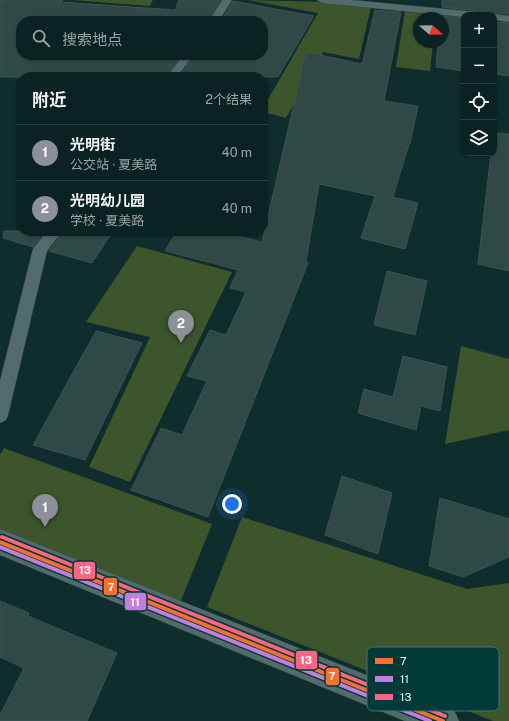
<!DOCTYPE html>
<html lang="zh">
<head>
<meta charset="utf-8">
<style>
	:root { --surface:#0a2221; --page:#132a2a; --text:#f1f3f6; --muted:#99a4a5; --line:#2a3f3f; --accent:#8c9099 }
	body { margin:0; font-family:"Public Sans","Noto Sans SC",sans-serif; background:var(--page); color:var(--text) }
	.controls { position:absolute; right:12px; top:12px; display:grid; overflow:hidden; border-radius:8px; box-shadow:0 1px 3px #0004 }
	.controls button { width:36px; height:36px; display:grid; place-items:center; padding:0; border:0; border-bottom:1px solid var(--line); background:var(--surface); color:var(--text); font:20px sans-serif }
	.compass { position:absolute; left:413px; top:12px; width:36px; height:36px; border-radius:50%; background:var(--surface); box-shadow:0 1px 3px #0004; rotate:110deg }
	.you { position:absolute; left:232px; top:504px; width:14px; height:14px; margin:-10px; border:3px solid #fff; border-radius:50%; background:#1a73e8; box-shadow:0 0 0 6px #1a73e833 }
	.badge { display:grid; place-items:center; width:26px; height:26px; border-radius:50%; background:var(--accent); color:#fff; font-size:13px; font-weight:700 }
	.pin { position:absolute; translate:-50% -33px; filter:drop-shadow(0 1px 2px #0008) }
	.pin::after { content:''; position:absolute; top:21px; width:14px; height:12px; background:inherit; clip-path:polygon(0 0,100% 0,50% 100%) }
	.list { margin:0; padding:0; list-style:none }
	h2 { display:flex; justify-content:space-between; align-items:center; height:52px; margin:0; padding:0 16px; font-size:17px }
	h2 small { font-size:13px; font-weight:400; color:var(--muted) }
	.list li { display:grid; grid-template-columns:26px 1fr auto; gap:12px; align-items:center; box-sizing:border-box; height:56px; padding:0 16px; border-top:1px solid var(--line) }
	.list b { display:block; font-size:15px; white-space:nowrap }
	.list p { margin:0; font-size:13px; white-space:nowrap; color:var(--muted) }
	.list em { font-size:13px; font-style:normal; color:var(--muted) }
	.icon { flex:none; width:22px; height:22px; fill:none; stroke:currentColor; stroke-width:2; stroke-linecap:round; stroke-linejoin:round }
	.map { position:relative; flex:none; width:509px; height:721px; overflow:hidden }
	.search { position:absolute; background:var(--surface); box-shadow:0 1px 3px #0004; left:16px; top:16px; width:252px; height:44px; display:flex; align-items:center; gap:10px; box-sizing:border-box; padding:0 14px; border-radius:16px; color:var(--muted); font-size:15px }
	.panel { position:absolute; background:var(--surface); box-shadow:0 1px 3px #0004; left:16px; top:72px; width:252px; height:164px; border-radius:16px }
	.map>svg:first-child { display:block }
	.green { fill:#3c552d }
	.building { fill:#304946; stroke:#3b5450 }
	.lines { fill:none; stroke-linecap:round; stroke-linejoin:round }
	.lane-casing { stroke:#314846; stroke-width:1 }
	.secondary-casing { stroke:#314846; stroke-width:1 }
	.lane { fill:#536b6a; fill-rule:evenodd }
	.secondary { fill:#536b6a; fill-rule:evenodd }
	.bus-1-casing { stroke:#013a38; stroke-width:7 }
	.bus-2-casing { stroke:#013a38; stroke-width:7 }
	.bus-3-casing { stroke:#013a38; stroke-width:7 }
	.bus-1 { stroke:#f46f30; stroke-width:4 }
	.bus-2 { stroke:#c07fdc; stroke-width:4 }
	.bus-3 { stroke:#fa6682; stroke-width:4 }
	.key { fill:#013a38; stroke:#427472; stroke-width:1 }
	.key-label { font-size:11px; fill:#dbfcfa }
	.line-badge { stroke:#013a38; stroke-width:1.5 }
	.badge-label { font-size:11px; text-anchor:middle; font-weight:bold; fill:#fff }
</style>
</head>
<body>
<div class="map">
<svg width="509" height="721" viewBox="0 0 509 721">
	<rect width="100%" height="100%" fill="#0e2d2c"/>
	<g class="green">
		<path d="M72,0H153L150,6Z"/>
		<path d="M247,0L330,2L371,7L359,59L323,52L286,118L263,112V108L318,13Z"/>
		<path d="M405,10L436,14L435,18H419V42H433L430,71L396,67Z"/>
		<path d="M137,246L232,272L130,482L89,467L150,337L86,322Z"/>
		<path d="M461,346L509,359V430L445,444Z"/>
		<path d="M4,448L212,524L180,603L0,531V455Z"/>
		<path d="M242,517L467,589L509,583V721H493L207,607Z"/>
	</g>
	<g class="building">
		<path d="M0,0H63L61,2L175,10L179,0H220L208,21H21V55H181L166,77H0Z"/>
		<path d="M442,0H509V14L494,13L483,15L477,11L442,7Z"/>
		<path d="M233,1L314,16L278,77H179L194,55H263V21H221Z"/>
		<path d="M375,10L401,12L384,101L418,106L410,144H409L393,197L418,203L405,249L361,238L375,196L319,184L306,262L308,263L208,517L131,490L161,428L182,435L207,381L187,376L210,330L226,335L246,292L230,288L238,270L165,251L177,231H220L262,242L306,52L362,64Z"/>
		<path d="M441,16L464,18V71L436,67L438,42H443V18H441Z"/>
		<path d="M494,22L509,23V76L494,74Z"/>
		<path d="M494,133L509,134V271L478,264L491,153H494Z"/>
		<path d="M4,231H45L33,247L3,238Z"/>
		<path d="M63,231H113L92,263L49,251Z"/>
		<path d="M387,271L427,281L415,335L374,325Z"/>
		<path d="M96,331L142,343L85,460L33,445Z"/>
		<path d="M403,356L447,367L440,411L421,406L416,430L358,413L364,389L393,397Z"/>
		<path d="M342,476L392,493L378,554L325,535Z"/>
		<path d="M440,498L509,519V557L463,577L429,566Z"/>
		<path d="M0,601L29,613L28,616L117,653L87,721H0V715L24,668L0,657Z"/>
	</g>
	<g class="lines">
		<g class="lane-casing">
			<g id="lane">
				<path d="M222,0H232L219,21H209Z"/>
				<path d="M317,0H351L477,12L482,15H464V17L322,3Z"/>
				<path d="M494,14L509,16V22L494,20V15H491Z"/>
				<path d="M183,55H193L177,77H167Z"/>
				<path d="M47,231H62L47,251L8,415L6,420L0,423V381L33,249Z"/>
			</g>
		</g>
		<g class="secondary-casing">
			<path id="secondary" d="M0,529L454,710L459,721H405L0,555Z"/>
		</g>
		<use href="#lane" class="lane"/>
		<use href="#secondary" class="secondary"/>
		<g class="bus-1-casing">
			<path id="bus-1" d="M0,542L443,721"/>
		</g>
		<g class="bus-2-casing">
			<path id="bus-2" d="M0,547L430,721"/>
		</g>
		<g class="bus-3-casing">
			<path id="bus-3" d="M2,537L445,716"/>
		</g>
		<use href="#bus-1" class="bus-1"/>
		<use href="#bus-2" class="bus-2"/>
		<use href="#bus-3" class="bus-3"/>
	</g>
	<rect x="367" y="647" width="132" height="64" rx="6" class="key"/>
	<rect x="375" y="658" width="18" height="6" fill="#f46f30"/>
	<rect x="375" y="676" width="18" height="6" fill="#c07fdc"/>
	<rect x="375" y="694" width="18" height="6" fill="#fa6682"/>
	<g class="key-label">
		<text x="400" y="665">7</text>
		<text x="400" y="683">11</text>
		<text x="400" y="701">13</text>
	</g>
	<g class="line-badge">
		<rect x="73" y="561" width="23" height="19" rx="4" fill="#fa6682"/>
		<rect x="103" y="577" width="15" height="19" rx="4" fill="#f46f30"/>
		<rect x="124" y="592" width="23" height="19" rx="4" fill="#c07fdc"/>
		<rect x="295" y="650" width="23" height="20" rx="4" fill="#fa6682"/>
		<rect x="325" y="667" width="15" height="19" rx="4" fill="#f46f30"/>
	</g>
	<g class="badge-label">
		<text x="85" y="574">13</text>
		<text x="111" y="591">7</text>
		<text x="135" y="606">11</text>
		<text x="306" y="664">13</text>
		<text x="332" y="680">7</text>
	</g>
</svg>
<div class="controls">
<button>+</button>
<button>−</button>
<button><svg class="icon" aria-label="locate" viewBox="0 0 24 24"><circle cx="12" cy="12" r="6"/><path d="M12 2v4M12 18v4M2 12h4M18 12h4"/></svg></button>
<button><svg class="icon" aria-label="layers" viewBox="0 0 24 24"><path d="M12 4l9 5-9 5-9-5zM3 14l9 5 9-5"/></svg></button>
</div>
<svg class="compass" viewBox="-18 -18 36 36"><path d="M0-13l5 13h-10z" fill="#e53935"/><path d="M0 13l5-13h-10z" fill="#99a4a5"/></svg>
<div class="you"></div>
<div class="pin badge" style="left:45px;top:527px">1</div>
<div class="pin badge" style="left:181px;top:343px">2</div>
<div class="search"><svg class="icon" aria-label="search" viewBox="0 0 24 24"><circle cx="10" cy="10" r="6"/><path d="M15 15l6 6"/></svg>搜索地点</div>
<section class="panel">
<h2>附近<small>2个结果</small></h2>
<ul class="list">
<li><span class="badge">1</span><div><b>光明街</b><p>公交站 · 夏美路</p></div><em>40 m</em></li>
<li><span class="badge">2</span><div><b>光明幼儿园</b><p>学校 · 夏美路</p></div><em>40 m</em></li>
</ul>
</section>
</div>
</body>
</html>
